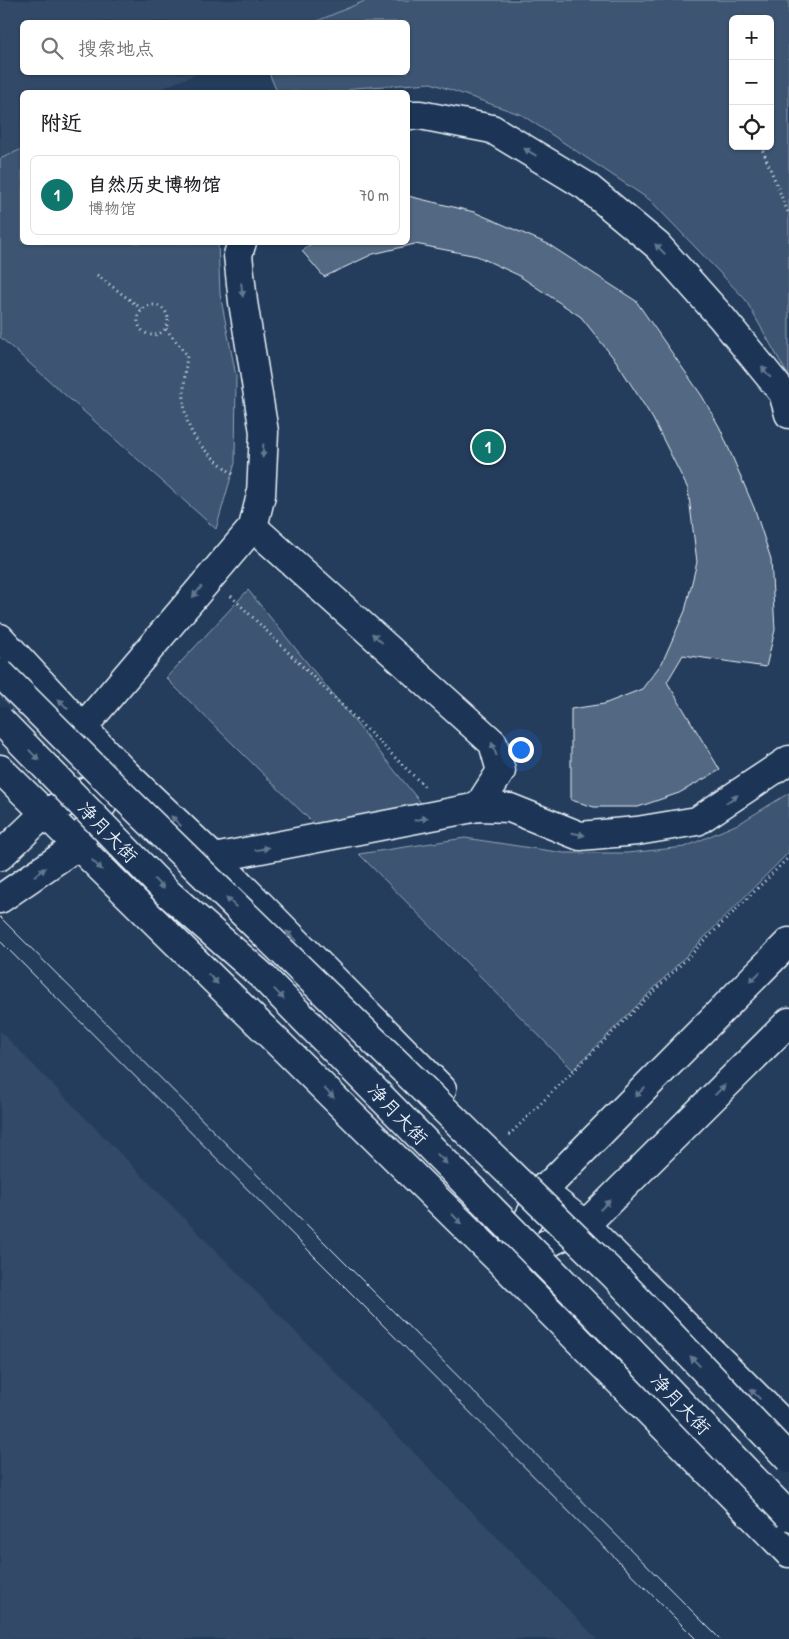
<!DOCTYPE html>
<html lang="zh">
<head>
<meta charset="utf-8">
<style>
	:root { --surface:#fff; --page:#f2f2f2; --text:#202124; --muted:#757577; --line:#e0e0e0; --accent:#0f766e }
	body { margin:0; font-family:"Patrick Hand","LXGW WenKai TC",sans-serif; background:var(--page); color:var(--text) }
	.controls { position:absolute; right:15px; top:15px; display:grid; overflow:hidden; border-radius:8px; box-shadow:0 1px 4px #0004 }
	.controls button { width:45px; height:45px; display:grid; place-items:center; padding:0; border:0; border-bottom:1px solid var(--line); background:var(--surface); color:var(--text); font:25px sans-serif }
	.you { position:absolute; left:520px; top:749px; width:18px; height:18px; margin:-12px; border:4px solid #fff; border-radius:50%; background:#1a73e8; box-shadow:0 0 0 8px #1a73e833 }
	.badge { display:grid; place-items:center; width:32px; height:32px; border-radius:50%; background:var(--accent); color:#fff; font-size:16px; font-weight:700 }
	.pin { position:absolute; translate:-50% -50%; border:2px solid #fff; box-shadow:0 1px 5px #0006 }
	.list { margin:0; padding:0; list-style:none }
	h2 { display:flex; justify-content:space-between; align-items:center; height:65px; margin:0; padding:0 20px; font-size:21px }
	h2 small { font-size:16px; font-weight:400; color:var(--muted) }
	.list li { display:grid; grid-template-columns:32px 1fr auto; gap:15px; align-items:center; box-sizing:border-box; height:80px; margin:0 10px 10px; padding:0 10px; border:1px solid var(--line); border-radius:8px }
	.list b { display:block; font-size:19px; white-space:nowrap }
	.list p { margin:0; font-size:16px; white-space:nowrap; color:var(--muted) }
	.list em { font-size:16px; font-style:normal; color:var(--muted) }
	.icon { flex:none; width:28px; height:28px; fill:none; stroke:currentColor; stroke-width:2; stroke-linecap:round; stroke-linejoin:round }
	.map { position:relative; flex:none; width:789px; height:1639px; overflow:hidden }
	.search { position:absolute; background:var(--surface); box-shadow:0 1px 4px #0004; left:20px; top:20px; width:390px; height:55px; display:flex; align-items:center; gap:12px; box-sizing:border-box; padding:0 18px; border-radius:8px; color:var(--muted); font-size:19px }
	.panel { position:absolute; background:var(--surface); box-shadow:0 1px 4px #0004; left:20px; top:90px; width:390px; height:155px; border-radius:8px }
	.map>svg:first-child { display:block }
	.built { fill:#334a68 }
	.green { fill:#3e5472; stroke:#93a2b5; fill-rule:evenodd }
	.building { fill:#536782; stroke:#e8f1f8 }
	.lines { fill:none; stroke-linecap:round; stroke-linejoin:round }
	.minor-casing { stroke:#e8f1f8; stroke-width:31 }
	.major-casing { stroke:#e8f1f8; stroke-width:31 }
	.path { stroke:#e8f1f8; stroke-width:3; stroke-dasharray:1 4; stroke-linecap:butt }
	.minor { stroke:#1d3557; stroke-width:28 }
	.major { stroke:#1d3557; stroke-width:28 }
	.tram { stroke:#e8f1f8; stroke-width:1 }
	.highway-bridge-casing { stroke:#e8f1f8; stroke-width:31; stroke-linecap:butt }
	.highway-bridge { stroke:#1d3557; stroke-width:28 }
	.oneway { fill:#64778f }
	.labels { text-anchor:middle; stroke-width:5; stroke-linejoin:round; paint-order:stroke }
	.street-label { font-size:19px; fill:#e8f1f8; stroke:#1d3557 }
</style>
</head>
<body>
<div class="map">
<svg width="789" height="1639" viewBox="0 0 789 1639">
	<rect width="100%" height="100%" fill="#253d5d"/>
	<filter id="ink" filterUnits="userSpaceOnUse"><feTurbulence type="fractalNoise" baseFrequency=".02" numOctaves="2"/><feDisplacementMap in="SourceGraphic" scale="10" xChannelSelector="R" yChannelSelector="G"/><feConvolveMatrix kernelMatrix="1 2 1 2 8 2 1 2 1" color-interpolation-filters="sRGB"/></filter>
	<g filter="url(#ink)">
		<g class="built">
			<path d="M0,0H367L315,22H22V72L199,73L153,92H22V149L0,159Z"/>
			<path d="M0,1031L597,1639H0Z"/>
		</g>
		<g class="green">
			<path d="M367,0H789V377L745,299L650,200L522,115L431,83L354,88L344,92H277L269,73L408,72V22H315ZM733,19H770V146H733Z"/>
			<path d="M22,149V242L218,243L220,294L236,376L235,463L216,529L0,337V159Z"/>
			<path d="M248,590L421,803L315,825L166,678Z"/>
			<path d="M789,793V852L573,1070L359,854L465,838L564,853H627L685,847L740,823Z"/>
		</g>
		<path class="building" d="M408,196L474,212L548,244L636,301L702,396L720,428L755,510L771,559L775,630L766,667L683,655L667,682L720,770L679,793L638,807H594L571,800V709L604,704L642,689L662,663L685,611L697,562L688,489L653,419L616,361L581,317L518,275L477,256L415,244L373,254L324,277L302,251L313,242H408Z"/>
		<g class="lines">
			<g class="minor-casing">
				<g id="minor">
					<path d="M408,115H420L492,129L586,186L658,246L722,318L783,393L789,414"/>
					<path d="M253,527L493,743L501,771L478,807"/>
					<path d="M84,726L253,527L261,495L264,432L243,302L238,255L242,242"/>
					<path d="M0,856L44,814L122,772"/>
					<path d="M214,858L478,807L510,808L580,836L637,831L697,821L789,760"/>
					<path d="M0,899L77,846L123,771"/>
					<path d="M512,1261L585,1225L789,1022"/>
					<path d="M504,1265L543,1191L789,942"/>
				</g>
			</g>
			<g class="major-casing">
				<g id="major">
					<path d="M0,638L123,771L214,858L442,1089"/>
					<path d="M0,769L504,1265L789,1553"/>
					<path d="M540,1189L585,1225L789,1429"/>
				</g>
			</g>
			<g class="path">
				<path d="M761,146L789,215"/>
				<path d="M97,275L142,309"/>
				<circle cx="153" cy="320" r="15"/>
				<path d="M166,329L187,355C180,417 181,435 233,474"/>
				<path d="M231,596L426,788"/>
				<path d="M509,1135L789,857"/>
			</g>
			<use href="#minor" class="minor"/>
			<use href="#major" class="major"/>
			<g class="tram">
				<path d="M0,917L720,1639"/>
				<path d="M0,941L696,1639"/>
			</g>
			<g class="highway-bridge-casing">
				<g id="highway-bridge">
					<path d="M0,673L117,790L616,1277L789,1459"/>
					<path d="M0,720L170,895L262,976L628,1348L789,1516"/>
				</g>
			</g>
			<use href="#highway-bridge" class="highway-bridge"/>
		</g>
		<defs><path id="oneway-solid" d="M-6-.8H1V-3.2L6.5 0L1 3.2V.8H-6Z" transform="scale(1.25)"/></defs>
		<g class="oneway">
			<use href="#oneway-solid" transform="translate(530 152) rotate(-149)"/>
			<use href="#oneway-solid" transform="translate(660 249) rotate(-135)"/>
			<use href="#oneway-solid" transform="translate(242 290) rotate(83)"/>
			<use href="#oneway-solid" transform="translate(766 372) rotate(-129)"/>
			<use href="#oneway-solid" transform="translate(263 451) rotate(93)"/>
			<use href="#oneway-solid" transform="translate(197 592) rotate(130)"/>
			<use href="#oneway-solid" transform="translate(377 638) rotate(-138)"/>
			<use href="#oneway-solid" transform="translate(63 704) rotate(-134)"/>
			<use href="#oneway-solid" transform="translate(494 749) rotate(-111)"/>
			<use href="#oneway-solid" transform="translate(34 755) rotate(46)"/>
			<use href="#oneway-solid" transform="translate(732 799) rotate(-33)"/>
			<use href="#oneway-solid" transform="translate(421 819) rotate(-11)"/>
			<use href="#oneway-solid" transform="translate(176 821) rotate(-136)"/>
			<use href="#oneway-solid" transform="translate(578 834) rotate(12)"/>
			<use href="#oneway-solid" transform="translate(262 849) rotate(-11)"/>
			<use href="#oneway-solid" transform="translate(97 865) rotate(45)"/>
			<use href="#oneway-solid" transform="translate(40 872) rotate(-35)"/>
			<use href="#oneway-solid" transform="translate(159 884) rotate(46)"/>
			<use href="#oneway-solid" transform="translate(231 902) rotate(-136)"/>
			<use href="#oneway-solid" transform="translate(291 936) rotate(-135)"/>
			<use href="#oneway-solid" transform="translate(755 977) rotate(135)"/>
			<use href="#oneway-solid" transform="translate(213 979) rotate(45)"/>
			<use href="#oneway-solid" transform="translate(279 994) rotate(46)"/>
			<use href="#oneway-solid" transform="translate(720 1090) rotate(-45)"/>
			<use href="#oneway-solid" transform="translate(640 1092) rotate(135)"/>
			<use href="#oneway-solid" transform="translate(329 1093) rotate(45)"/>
			<use href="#oneway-solid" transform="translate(442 1159) rotate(46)"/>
			<use href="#oneway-solid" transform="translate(605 1205) rotate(-45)"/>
			<use href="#oneway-solid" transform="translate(457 1219) rotate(45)"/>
			<use href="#oneway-solid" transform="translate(695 1361) rotate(-134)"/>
			<use href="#oneway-solid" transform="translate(755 1394) rotate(-135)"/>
		</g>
	</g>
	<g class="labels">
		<g class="street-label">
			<text transform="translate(108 832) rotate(46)" y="7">净月大街</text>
			<text transform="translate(398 1114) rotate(46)" y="7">净月大街</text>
			<text transform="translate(681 1404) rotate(46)" y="7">净月大街</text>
		</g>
	</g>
</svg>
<div class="controls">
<button>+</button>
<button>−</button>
<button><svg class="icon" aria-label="locate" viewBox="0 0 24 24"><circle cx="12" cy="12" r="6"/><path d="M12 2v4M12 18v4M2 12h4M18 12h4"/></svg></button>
</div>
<div class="you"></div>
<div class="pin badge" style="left:488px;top:447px">1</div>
<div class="search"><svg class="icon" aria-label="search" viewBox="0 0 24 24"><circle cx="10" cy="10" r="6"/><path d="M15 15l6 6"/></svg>搜索地点</div>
<section class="panel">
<h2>附近<small></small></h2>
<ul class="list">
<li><span class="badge">1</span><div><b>自然历史博物馆</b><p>博物馆</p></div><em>70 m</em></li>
</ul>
</section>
</div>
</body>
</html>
